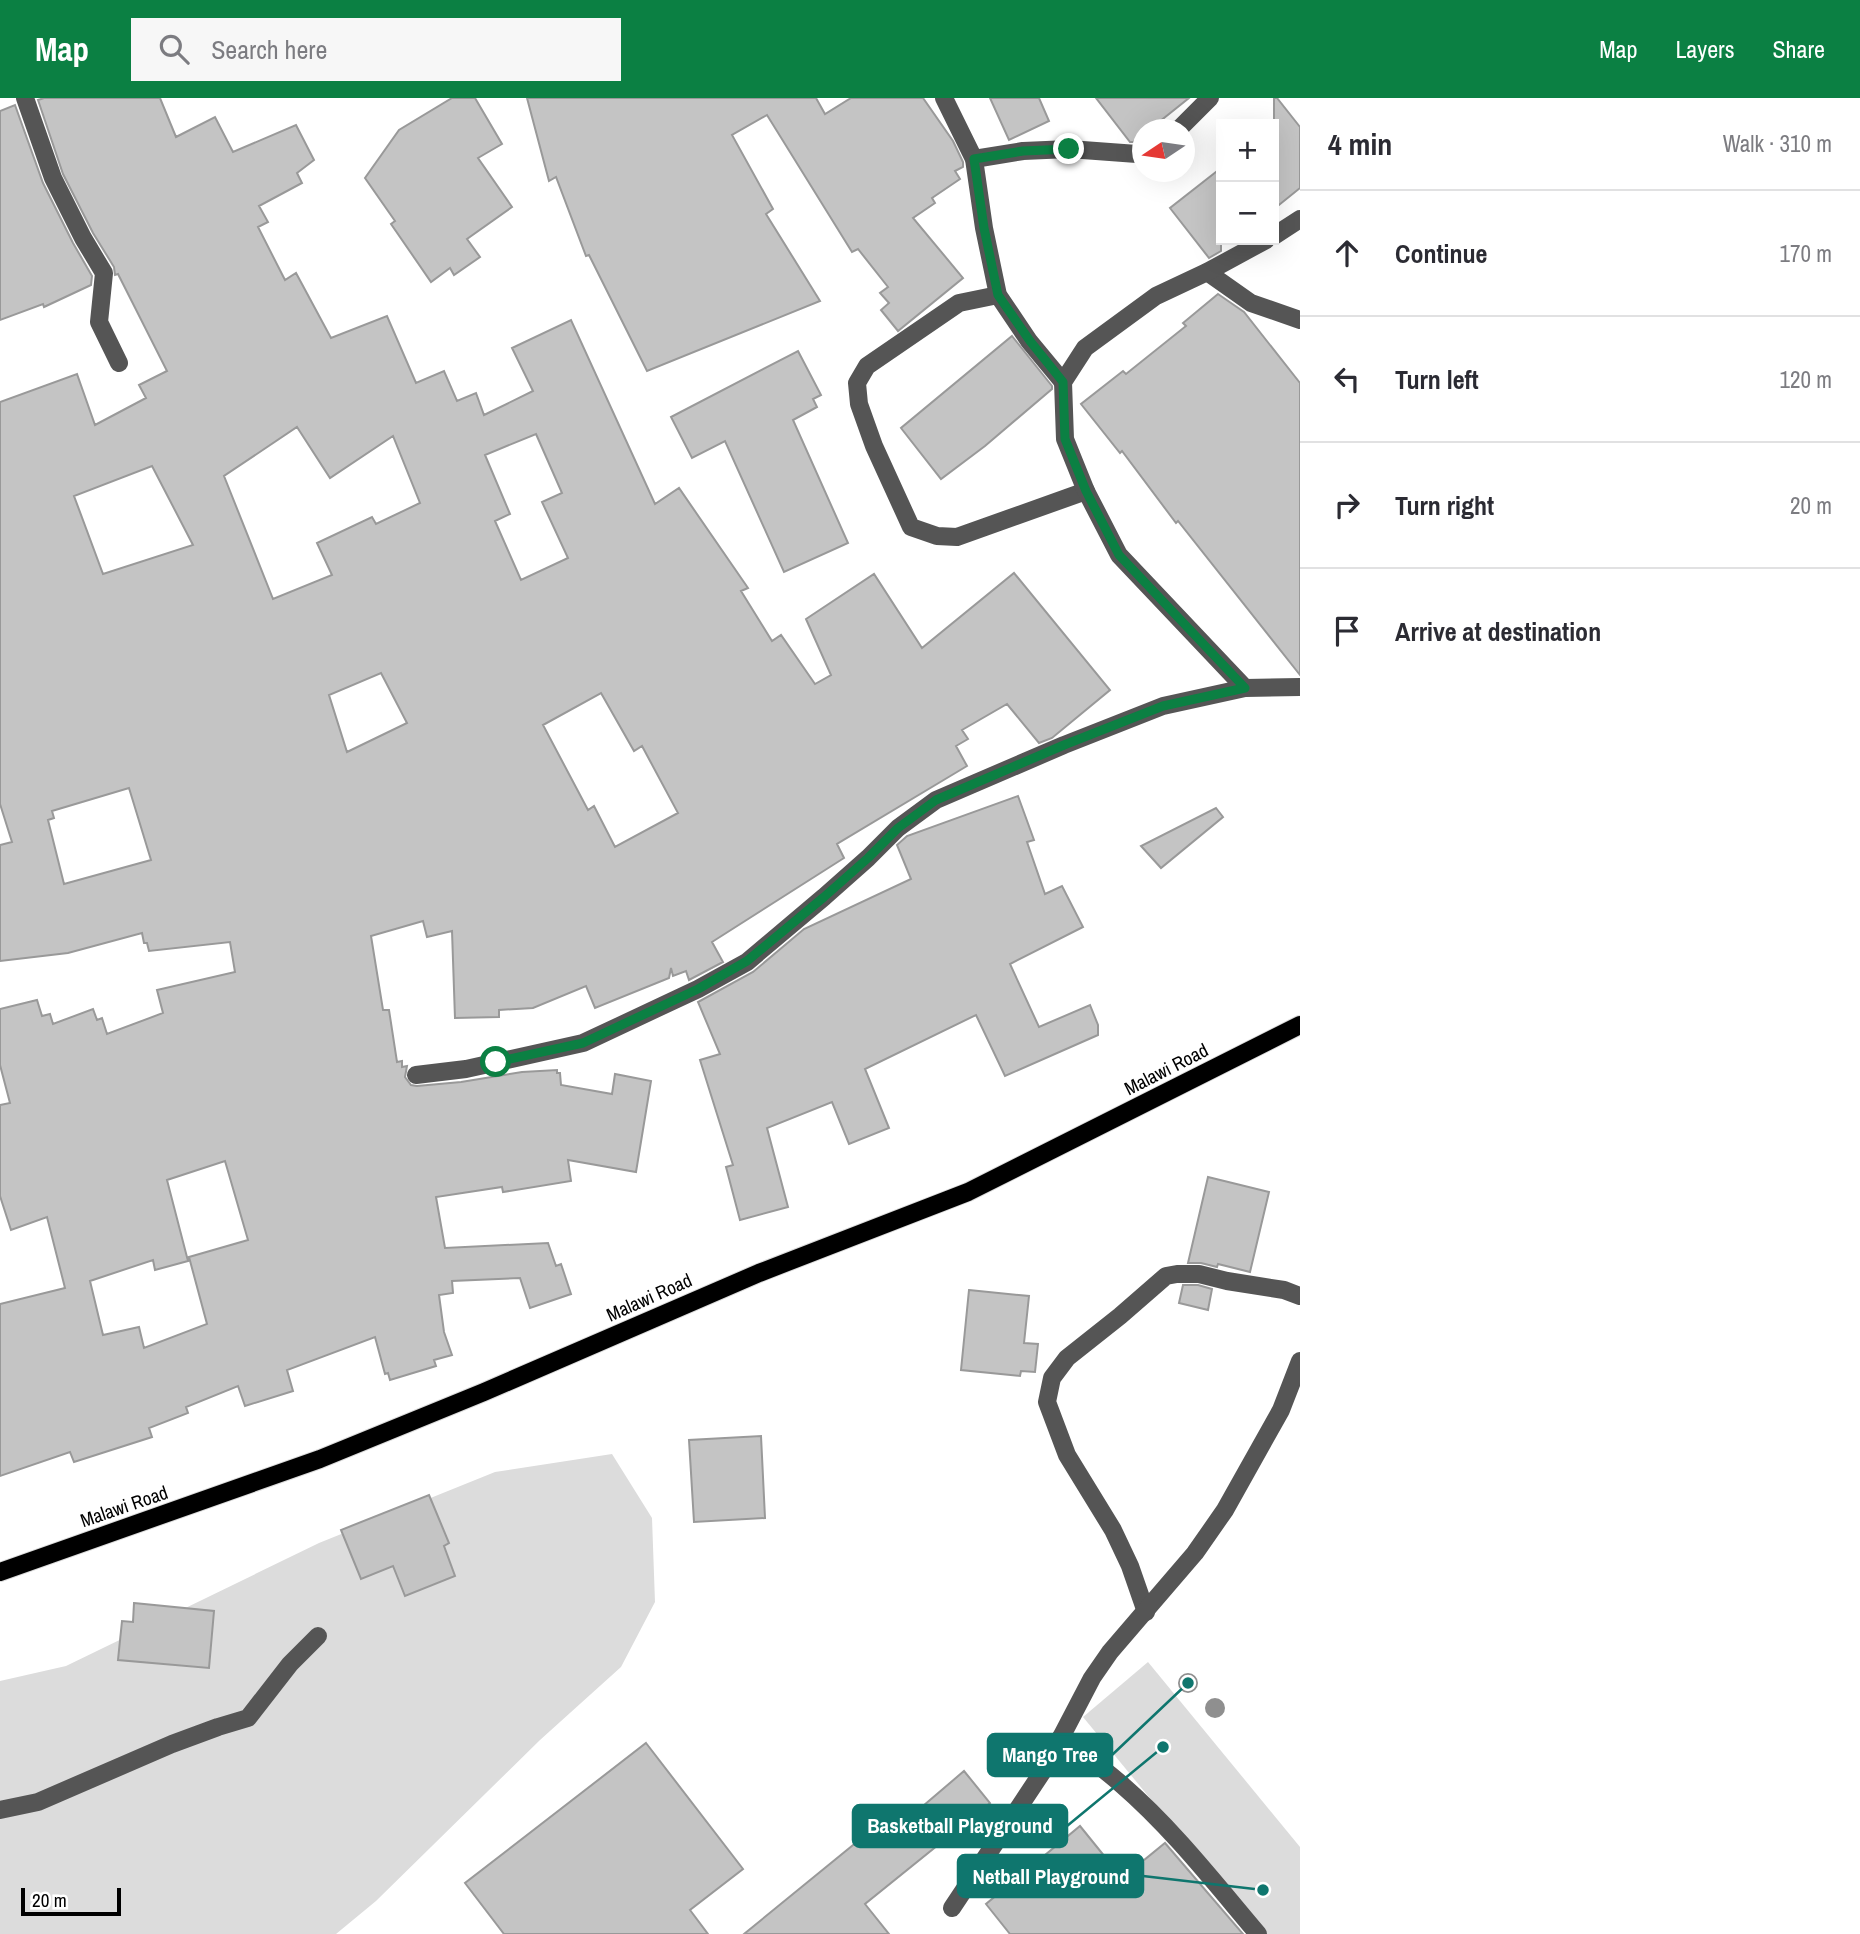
<!DOCTYPE html>
<html lang="en">
<head>
<meta charset="utf-8">
<style>
	:root { --surface:#fff; --page:#f7f7f7; --text:#2b2b33; --muted:#7c7c81; --line:#e1e1e2; --accent:#0b8043 }
	body { margin:0; font-family:"Archivo Narrow",sans-serif; background:var(--page); color:var(--text) }
	.controls { position:absolute; right:21px; top:21px; display:grid; overflow:hidden; border-radius:0px; box-shadow:0 7px 28px #0002 }
	.controls button { width:63px; height:63px; display:grid; place-items:center; padding:0; border:0; border-bottom:2px solid var(--line); background:var(--surface); color:var(--text); font:35px sans-serif }
	.compass { position:absolute; left:1132px; top:21px; width:63px; height:63px; border-radius:50%; background:var(--surface); box-shadow:0 7px 28px #0002; rotate:257deg }
	.scale { position:absolute; left:21px; bottom:18px; width:100px; box-sizing:border-box; padding-left:7px; border:4px solid #000; border-top:0; font-size:19px; line-height:24px; white-space:nowrap; color:#000; -webkit-text-stroke:5px #fff; paint-order:stroke }
	.stop { position:absolute; width:21px; height:21px; margin:-16px; border:5px solid #0b8043; border-radius:50%; background:#fff }
	.stop.end { background:#0b8043; border-color:#fff; box-shadow:0 2px 7px #0008 }
	.list { margin:0; padding:0; list-style:none }
	h2 { display:flex; justify-content:space-between; align-items:center; height:91px; margin:0; padding:0 28px; font-size:30px }
	h2 small { font-size:23px; font-weight:400; color:var(--muted) }
	.list li { display:grid; grid-template-columns:46px 1fr auto; gap:21px; align-items:center; box-sizing:border-box; height:126px; padding:0 28px; border-top:2px solid var(--line) }
	.list b { display:block; font-size:26px; white-space:nowrap }
	.list em { font-size:23px; font-style:normal; color:var(--muted) }
	.icon { flex:none; width:38px; height:38px; fill:none; stroke:currentColor; stroke-width:2; stroke-linecap:round; stroke-linejoin:round }
	.map { position:relative; flex:none; width:1300px; height:1836px; overflow:hidden }
	header { display:flex; align-items:center; gap:42px; box-sizing:border-box; height:98px; padding:0 35px; background:var(--accent); color:#fff }
	header strong { font-size:33px }
	nav { display:flex; gap:38px; margin-inline-start:auto; font-size:24px }
	.search { width:490px; height:63px; background:var(--page); display:flex; align-items:center; gap:18px; box-sizing:border-box; padding:0 24px; border-radius:0px; color:var(--muted); font-size:26px }
	main { display:flex }
	aside { flex:1; background:var(--surface) }
	.map>svg:first-child { display:block }
	.green { fill:#dcdcdc }
	.building { fill:#c4c4c4; stroke:#999; stroke-width:2; fill-rule:evenodd }
	.lines { fill:none; stroke-linecap:round; stroke-linejoin:round }
	.major-casing { stroke:#dbdbdb; stroke-width:20 }
	.minor { stroke:#555; stroke-width:18 }
	.major { stroke:#000; stroke-width:18 }
	.tree { fill:#8f8f8f }
	.route { stroke:#0b8043; stroke-width:9 }
	.labels { text-anchor:middle; stroke-width:5; stroke-linejoin:round; paint-order:stroke }
	.street-label { font-size:19px; fill:#000; stroke:#fff }
	.leader { fill:none; stroke:#0f766e; stroke-width:2.5 }
	.callout-dot { fill:#0f766e; stroke:#fff; stroke-width:2.5 }
	.callout { fill:#0f766e; stroke:#0f766e; stroke-width:2.5 }
	.callout-label { font-size:21px; text-anchor:middle; font-weight:bold; fill:#fff }
</style>
</head>
<body>
<header>
<strong>Map</strong>
<div class="search"><svg class="icon" aria-label="search" viewBox="0 0 24 24"><circle cx="10" cy="10" r="6"/><path d="M15 15l6 6"/></svg>Search here</div>
<nav><a>Map</a><a>Layers</a><a>Share</a></nav>
</header>
<main>
<div class="map">
<svg width="1300" height="1836" viewBox="0 0 1300 1836">
	<rect width="100%" height="100%" fill="#fff"/>
	<g class="green">
		<path d="M612,1356L652,1420L655,1504L621,1569L540,1642L376,1803L336,1836H0V1583L66,1568L319,1445L495,1374Z"/>
		<path d="M1148,1564L1300,1749V1836H1262L1083,1619Z"/>
	</g>
	<g class="building">
		<path d="M44,0H160L176,39L215,19L233,54L296,27L314,62L297,75L302,85L259,108L268,124L258,129L285,182L296,175L331,240L387,218L416,285L444,273L457,303L476,295L484,317L533,293L512,250L571,222L655,406L679,390L748,490L741,493L772,543L781,537L815,586L831,577L806,521L874,476L922,550L1014,475L1110,592L1052,640L1039,645L1007,606L962,632L968,641L956,648L967,668L837,746L844,760L712,844L723,864L689,882L686,873L673,878L671,870L669,880L595,910L586,888L533,910L499,912V919L455,920L452,833L427,839L423,823L371,838L383,912H389L397,964L402,963V969L407,968L405,979L411,987L417,988L461,984L522,974L557,972V975H560L561,987L612,996L615,976L651,983L636,1074L568,1062L571,1083L503,1094L502,1089L436,1099L445,1150L548,1145L556,1168L561,1166L571,1196L530,1210L520,1180L452,1183L453,1195L439,1197L444,1234L452,1257L434,1262L436,1268L390,1282L388,1275L385,1276L375,1239L287,1272L293,1293L245,1308L238,1288L186,1309L188,1315L149,1330L152,1339L74,1364L70,1354L0,1378V1206L65,1190L47,1119L11,1132L0,1098V1007L10,1005L0,967V911L37,902L42,918L50,916L53,926L93,911L97,922L102,920L107,936L163,915L157,892L235,874L230,844L149,853L147,845H144L142,835L68,855L0,863V747L12,744L0,706V304L77,276L95,327L146,300L139,287L167,273L118,176L115,177L114,169L93,135L63,76L38,2ZM297,329L330,380L393,338L420,405L376,426L372,419L317,445L332,477L273,501L224,378ZM536,336L562,395L542,404L568,460L521,482L495,423L510,416L485,357ZM152,368L193,447L103,476L74,398ZM381,575L407,625L347,654L329,597ZM601,595L634,653L642,648L678,715L615,749L594,708L588,712L543,627ZM129,690L151,762L64,786L48,722L54,720L52,713ZM225,1063L248,1142L189,1159L207,1226L144,1250L139,1229L103,1237L90,1183L153,1162L155,1172L188,1163L167,1082Z"/>
		<path d="M452,0H475L502,46L478,60L512,109L467,141L480,159L454,177L450,170L431,184L391,126L395,123L365,80L399,32Z"/>
		<path d="M527,0H816L825,16L851,0H923L953,43L963,64V69L955,73L960,81L932,100L935,105L913,120L963,180L898,233L881,212L889,205L880,195L888,189L858,151L852,154L767,17L732,37L773,111L766,116L820,203L647,273L589,157L586,158L556,79L549,83Z"/>
		<path d="M990,0H1039L1049,23L1009,42Z"/>
		<path d="M1096,0H1189L1149,32H1143V37L1133,44H1130Z"/>
		<path d="M1274,0H1277L1300,29V90L1274,111Z"/>
		<path d="M15,7L43,85L73,145L92,178L91,187L44,209L43,206L0,222V13Z"/>
		<path d="M1221,70V153L1209,160L1170,110Z"/>
		<path d="M1218,196L1244,214L1300,285V577L1178,423L1176,425L1122,353L1120,355L1081,306L1123,273L1126,276L1186,228L1183,225Z"/>
		<path d="M1012,238L1052,288V291L985,348L941,381L901,330Z"/>
		<path d="M798,253L821,297L813,301L817,309L793,322L848,445L784,474L725,343L692,360L671,319Z"/>
		<path d="M1018,698L1034,742L1027,744L1045,796L1062,788L1083,829L1010,866L1039,929L1090,907L1098,927V937L1005,978L976,917L865,971L889,1030L849,1046L832,1004L767,1030L788,1109L740,1122L726,1069L733,1067L700,962L720,956L698,904L753,874L804,831L911,781L897,747L907,738Z"/>
		<path d="M1216,710L1223,719L1161,770L1141,748Z"/>
		<path d="M1208,1079L1269,1094L1250,1174L1218,1166L1217,1169L1201,1165H1188Z"/>
		<path d="M1183,1187H1198L1212,1191L1208,1212L1179,1205Z"/>
		<path d="M969,1192L1029,1198L1024,1245L1038,1246L1035,1274L1021,1273L1020,1278L961,1272Z"/>
		<path d="M761,1338L765,1420L694,1424L689,1342Z"/>
		<path d="M429,1397L449,1445L444,1448L455,1478L405,1498L393,1468L361,1481L341,1432Z"/>
		<path d="M134,1505L214,1513L209,1570L118,1562L122,1523L133,1524Z"/>
		<path d="M646,1645L743,1771L690,1812L708,1836H504L465,1785Z"/>
		<path d="M964,1673L990,1705L865,1806L889,1836H744L901,1708L910,1719Z"/>
		<path d="M1080,1728L1122,1780L1165,1745L1243,1836H1010L986,1806Z"/>
	</g>
	<g class="lines">
		<g class="major-casing">
			<path id="major" d="M0,1474L320,1361L484,1294L759,1175L968,1094L1300,927"/>
		</g>
		<g class="minor">
			<path d="M25,0L53,80L83,140L104,175L99,224L119,265"/>
			<path d="M944,0L974,61L984,130L998,197L1029,243L1063,284"/>
			<path d="M1178,32L1210,0"/>
			<path d="M974,61L1023,53L1069,51L1137,56L1142,55"/>
			<path d="M1274,138L1300,121"/>
			<path d="M1207,174L1251,205L1300,222"/>
			<path d="M998,197L959,205L867,268L857,285L859,306L874,348L911,429L937,438L957,439L1086,393"/>
			<path d="M1245,590L1119,457L1086,393L1065,341L1063,284L1085,250L1156,198L1207,174L1266,142"/>
			<path d="M416,977L466,971L583,945L698,891L747,864L824,799L868,760L898,730L936,702L1064,647L1163,608L1245,590L1300,589"/>
			<path d="M1146,1514L1130,1468L1113,1432L1067,1357L1047,1304L1052,1280L1067,1260L1120,1218L1166,1178L1177,1176H1199L1227,1183L1284,1192L1300,1198"/>
			<path d="M1061,1639C1081,1655 1102,1669 1121,1686C1172,1730 1214,1784 1258,1836"/>
			<path d="M0,1712L38,1704L172,1646L218,1629L248,1620L290,1566L318,1538"/>
			<path d="M952,1810L1045,1670L1092,1580L1110,1554L1195,1455L1225,1412L1281,1312L1300,1263"/>
		</g>
		<use href="#major" class="major"/>
	</g>
	<g class="tree">
		<circle cx="1188" cy="1585" r="10"/>
		<circle cx="1215" cy="1610" r="10"/>
	</g>
	<g class="lines">
		<path class="route" d="M496,964L583,945L698,891L747,863L824,799L868,760L898,730L936,702L1064,647L1163,608L1245,590L1119,457L1086,393L1065,341L1063,284L1030,243L998,197L984,130L974,61L1023,53L1069,51"/>
	</g>
	<g class="labels">
		<g class="street-label">
			<text transform="translate(1166 971) rotate(-27)" y="7">Malawi Road</text>
			<text transform="translate(649 1199) rotate(-24)" y="7">Malawi Road</text>
			<text transform="translate(124 1408) rotate(-19)" y="7">Malawi Road</text>
		</g>
	</g>
	<path class="leader" d="M1188 1585L1112 1657M1163 1649L1067 1728M1263 1792L1143 1778"/>
	<g class="callout-dot">
		<circle cx="1188" cy="1585" r="7"/>
		<circle cx="1163" cy="1649" r="7"/>
		<circle cx="1263" cy="1792" r="7"/>
	</g>
	<g class="callout">
		<rect x="988" y="1636" width="124" height="42" rx="7"/>
		<rect x="853" y="1707" width="214" height="42" rx="7"/>
		<rect x="958" y="1757" width="185" height="42" rx="7"/>
	</g>
	<g class="callout-label">
		<text x="1050" y="1664">Mango Tree</text>
		<text x="960" y="1735">Basketball Playground</text>
		<text x="1051" y="1786">Netball Playground</text>
	</g>
</svg>
<div class="controls">
<button>+</button>
<button>−</button>
</div>
<svg class="compass" viewBox="-18 -18 36 36"><path d="M0-13l5 13h-10z" fill="#e53935"/><path d="M0 13l5-13h-10z" fill="#7c7c81"/></svg>
<div class="scale">20 m</div>
<div class="stop" style="left:496px;top:964px"></div>
<div class="stop end" style="left:1069px;top:51px"></div>
</div>
<aside>
<h2>4 min<small>Walk · 310 m</small></h2>
<ul class="list">
<li><svg class="icon" aria-label="ahead" viewBox="0 0 24 24"><path d="M12 20V5M6 11l6-6 6 6"/></svg><div><b>Continue</b></div><em>170 m</em></li>
<li><svg class="icon" aria-label="left" viewBox="0 0 24 24"><path d="M17 20v-9H6M10 6l-5 5 5 5"/></svg><div><b>Turn left</b></div><em>120 m</em></li>
<li><svg class="icon" aria-label="right" viewBox="0 0 24 24"><path d="M7 20v-9h11M14 6l5 5-5 5"/></svg><div><b>Turn right</b></div><em>20 m</em></li>
<li><svg class="icon" aria-label="arrive" viewBox="0 0 24 24"><path d="M6 21V4h12l-3 4 3 4H6"/></svg><div><b>Arrive at destination</b></div></li>
</ul>
</aside>
</main>
</body>
</html>
